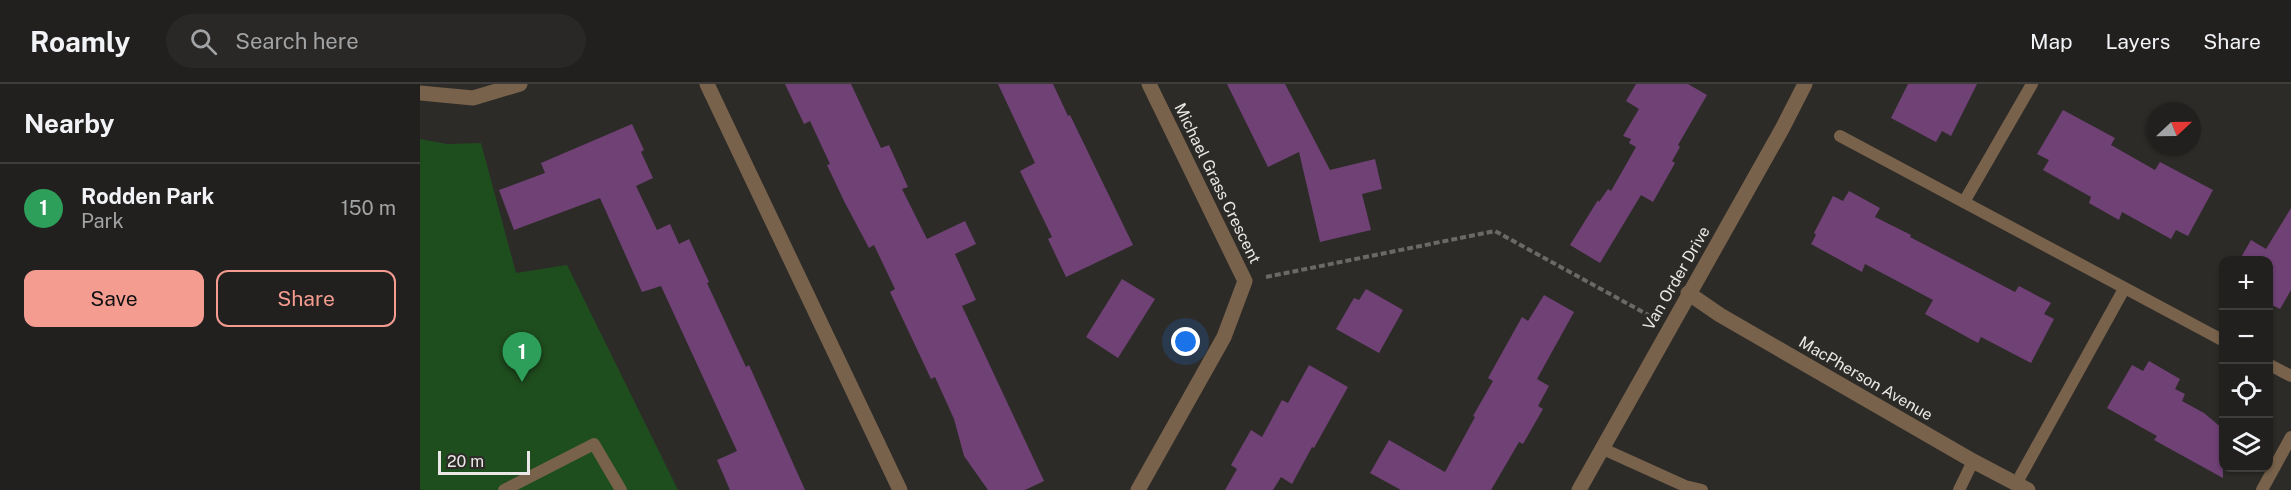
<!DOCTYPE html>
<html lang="en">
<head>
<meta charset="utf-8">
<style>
	:root { --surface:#22201e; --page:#2a2827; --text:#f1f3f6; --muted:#a2a3a4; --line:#3f3e3c; --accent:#f59c91 }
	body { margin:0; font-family:"Public Sans",sans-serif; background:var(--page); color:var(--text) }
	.controls { position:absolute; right:18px; bottom:18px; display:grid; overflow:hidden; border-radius:12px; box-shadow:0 2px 4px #0004 }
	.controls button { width:54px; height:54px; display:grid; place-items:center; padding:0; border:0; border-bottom:2px solid var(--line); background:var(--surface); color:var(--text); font:30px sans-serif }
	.compass { position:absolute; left:1727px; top:18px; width:54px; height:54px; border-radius:50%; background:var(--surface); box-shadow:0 2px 4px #0004; rotate:68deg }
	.scale { position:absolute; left:18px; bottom:15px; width:92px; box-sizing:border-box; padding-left:6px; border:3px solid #eae9e7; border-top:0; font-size:16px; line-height:21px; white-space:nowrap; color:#eae9e7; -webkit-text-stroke:4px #2d2b28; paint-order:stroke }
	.you { position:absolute; left:766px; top:258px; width:21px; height:21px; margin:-15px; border:4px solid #fff; border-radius:50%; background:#1a73e8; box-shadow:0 0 0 9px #1a73e833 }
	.badge { display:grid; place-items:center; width:39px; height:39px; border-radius:50%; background:var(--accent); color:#fff; font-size:20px; font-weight:700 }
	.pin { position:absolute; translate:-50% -50px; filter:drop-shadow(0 2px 3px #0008) }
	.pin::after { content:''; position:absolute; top:32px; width:21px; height:18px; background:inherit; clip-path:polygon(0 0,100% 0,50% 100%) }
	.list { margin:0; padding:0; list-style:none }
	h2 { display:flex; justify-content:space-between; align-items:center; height:78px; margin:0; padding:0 24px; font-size:26px }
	h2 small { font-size:20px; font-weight:400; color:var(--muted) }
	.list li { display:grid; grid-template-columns:39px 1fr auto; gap:18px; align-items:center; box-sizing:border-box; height:90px; padding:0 24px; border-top:2px solid var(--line) }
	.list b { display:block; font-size:22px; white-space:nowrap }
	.list p { margin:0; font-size:20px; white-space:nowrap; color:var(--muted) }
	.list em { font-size:20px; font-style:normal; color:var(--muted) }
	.actions { display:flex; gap:12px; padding:18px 24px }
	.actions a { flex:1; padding:14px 0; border:2px solid var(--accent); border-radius:12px; text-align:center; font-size:21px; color:var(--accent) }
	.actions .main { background:var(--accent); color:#111 }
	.icon { flex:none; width:33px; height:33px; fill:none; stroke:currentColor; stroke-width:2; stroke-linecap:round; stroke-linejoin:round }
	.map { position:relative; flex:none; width:1871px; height:406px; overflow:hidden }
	header { display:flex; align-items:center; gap:36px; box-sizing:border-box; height:84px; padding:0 30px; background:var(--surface); border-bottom:2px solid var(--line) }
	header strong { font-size:28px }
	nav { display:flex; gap:33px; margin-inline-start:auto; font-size:21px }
	.search { width:420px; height:54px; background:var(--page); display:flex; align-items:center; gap:15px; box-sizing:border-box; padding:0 21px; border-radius:33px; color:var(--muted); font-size:22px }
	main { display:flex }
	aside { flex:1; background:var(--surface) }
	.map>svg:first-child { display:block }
	.green { fill:#1f4e1e }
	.building { fill:#6f4175 }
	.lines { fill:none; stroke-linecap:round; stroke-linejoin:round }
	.path { stroke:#6a6966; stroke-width:4; stroke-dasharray:6 3; stroke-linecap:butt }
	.service { stroke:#78624b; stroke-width:12 }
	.minor { stroke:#78624b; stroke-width:15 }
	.labels { text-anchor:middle; stroke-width:6; stroke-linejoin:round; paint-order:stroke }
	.street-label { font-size:16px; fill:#eae9e7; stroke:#2d2b28 }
</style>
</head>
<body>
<header>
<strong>Roamly</strong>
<div class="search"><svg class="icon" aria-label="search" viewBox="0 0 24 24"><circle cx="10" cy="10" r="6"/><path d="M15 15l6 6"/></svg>Search here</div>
<nav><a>Map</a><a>Layers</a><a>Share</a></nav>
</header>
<main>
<aside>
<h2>Nearby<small></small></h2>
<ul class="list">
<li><span class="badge" style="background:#2e9e5b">1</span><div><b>Rodden Park</b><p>Park</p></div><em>150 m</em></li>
</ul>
<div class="actions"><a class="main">Save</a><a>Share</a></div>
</aside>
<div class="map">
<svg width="1871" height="406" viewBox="0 0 1871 406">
	<rect width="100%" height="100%" fill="#2d2b28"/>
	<path class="green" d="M0,55L27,60L61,59L96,189L147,181L258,406H0Z"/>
	<g class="building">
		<path d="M365,0H431L461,64L469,61L488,103L482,105L507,155L545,137L556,160L535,170L556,216L542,222L624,397L605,406H568L544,372L534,335L515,293L511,295L470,208L475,205L454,161L449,164L425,119L407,81L410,80L390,37L384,40Z"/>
		<path d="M578,0H633L648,32L650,31L713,161L646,193L628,155L632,153L600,87L615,79Z"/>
		<path d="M807,0H865L910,86L955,75L962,105L942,110L951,146L900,158L879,68L848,83Z"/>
		<path d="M1216,0H1268L1287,11L1258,61L1260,63L1252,77L1255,79L1233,118L1221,111L1180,179L1150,161L1178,116L1179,118L1188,105L1191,107L1216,63L1209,59L1211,55L1203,52L1219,25L1206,17Z"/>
		<path d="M1488,0H1557L1531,52L1522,47L1516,58L1471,34Z"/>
		<path d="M1643,26L1695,54L1691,61L1735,86L1740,78L1793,106L1768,152L1756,146L1751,155L1702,128L1699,136L1669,119L1671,113L1623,86L1629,76L1617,70Z"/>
		<path d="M212,40L224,66L221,68L233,94L216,102L237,146L250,140L259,160L269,155L289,198L287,199L326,283L329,281L385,406H310L297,376L317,367L241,202L222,208L180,114L94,146L79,106L125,89L121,79Z"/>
		<path d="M1429,107L1460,124L1455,133L1491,151L1490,153L1595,208L1599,202L1631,219L1624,230L1634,235L1611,279L1561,253L1558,259L1505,230L1513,216L1445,180L1442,188L1391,160L1396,151L1394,149L1413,112L1423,117Z"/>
		<path d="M1871,124V206L1860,225L1852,221L1848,227V177H1819L1831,156L1846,165Z"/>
		<path d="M702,195L735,215L698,274L666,253Z"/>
		<path d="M946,205L983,226L959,269L916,245L934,214L939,216Z"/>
		<path d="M1124,211L1154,228L1117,295L1129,302L1118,322L1123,325L1103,360L1099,358L1071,406H981L950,389L969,356L1025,388L1055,333L1053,332L1073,297L1068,294L1102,233L1108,237Z"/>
		<path d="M1729,277L1760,295L1755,305L1765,310L1762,317L1784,329L1803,345V394L1734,356L1737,352L1687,324L1712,281L1723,287Z"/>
		<path d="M889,281L928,303L894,364L892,363L872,400L861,393L853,406H805L817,385L811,381L831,346L842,353L862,316L868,319Z"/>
	</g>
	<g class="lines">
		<path class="path" d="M846,193L1075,147L1232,233"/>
		<g class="service">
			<path d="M1420,52L1804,257"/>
			<path d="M1544,118L1612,0"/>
			<path d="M1848,280L1871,292"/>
			<path d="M1181,364L1265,402L1282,406"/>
			<path d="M1596,400L1704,205"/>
			<path d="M84,406L174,360L201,406"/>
			<path d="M1539,406L1553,377"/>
			<path d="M1842,406L1871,353"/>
		</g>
		<g class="minor">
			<path d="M287,0L480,406"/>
			<path d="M0,9L53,14L100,0"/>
			<path d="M1268,209L1300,231L1553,377L1608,406"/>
			<path d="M718,406L804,253L825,197L729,0"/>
			<path d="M1159,406L1362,45L1385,0"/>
		</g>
	</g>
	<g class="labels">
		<g class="street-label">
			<text transform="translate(798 99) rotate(64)" y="6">Michael Grass Crescent</text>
			<text transform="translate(1256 194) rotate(-60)" y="6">Van Order Drive</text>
			<text transform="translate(1446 294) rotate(30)" y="6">MacPherson Avenue</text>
		</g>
	</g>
</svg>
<div class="controls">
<button>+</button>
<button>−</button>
<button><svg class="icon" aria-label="locate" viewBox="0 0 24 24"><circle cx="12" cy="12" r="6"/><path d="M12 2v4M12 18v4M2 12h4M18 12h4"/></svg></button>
<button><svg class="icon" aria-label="layers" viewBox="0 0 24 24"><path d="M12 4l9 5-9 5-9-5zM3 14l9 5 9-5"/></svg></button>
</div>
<svg class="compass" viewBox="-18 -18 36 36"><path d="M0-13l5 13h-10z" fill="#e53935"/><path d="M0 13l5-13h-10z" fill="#a2a3a4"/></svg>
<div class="scale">20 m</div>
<div class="you"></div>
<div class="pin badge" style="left:102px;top:298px;background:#2e9e5b">1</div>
</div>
</main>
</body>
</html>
